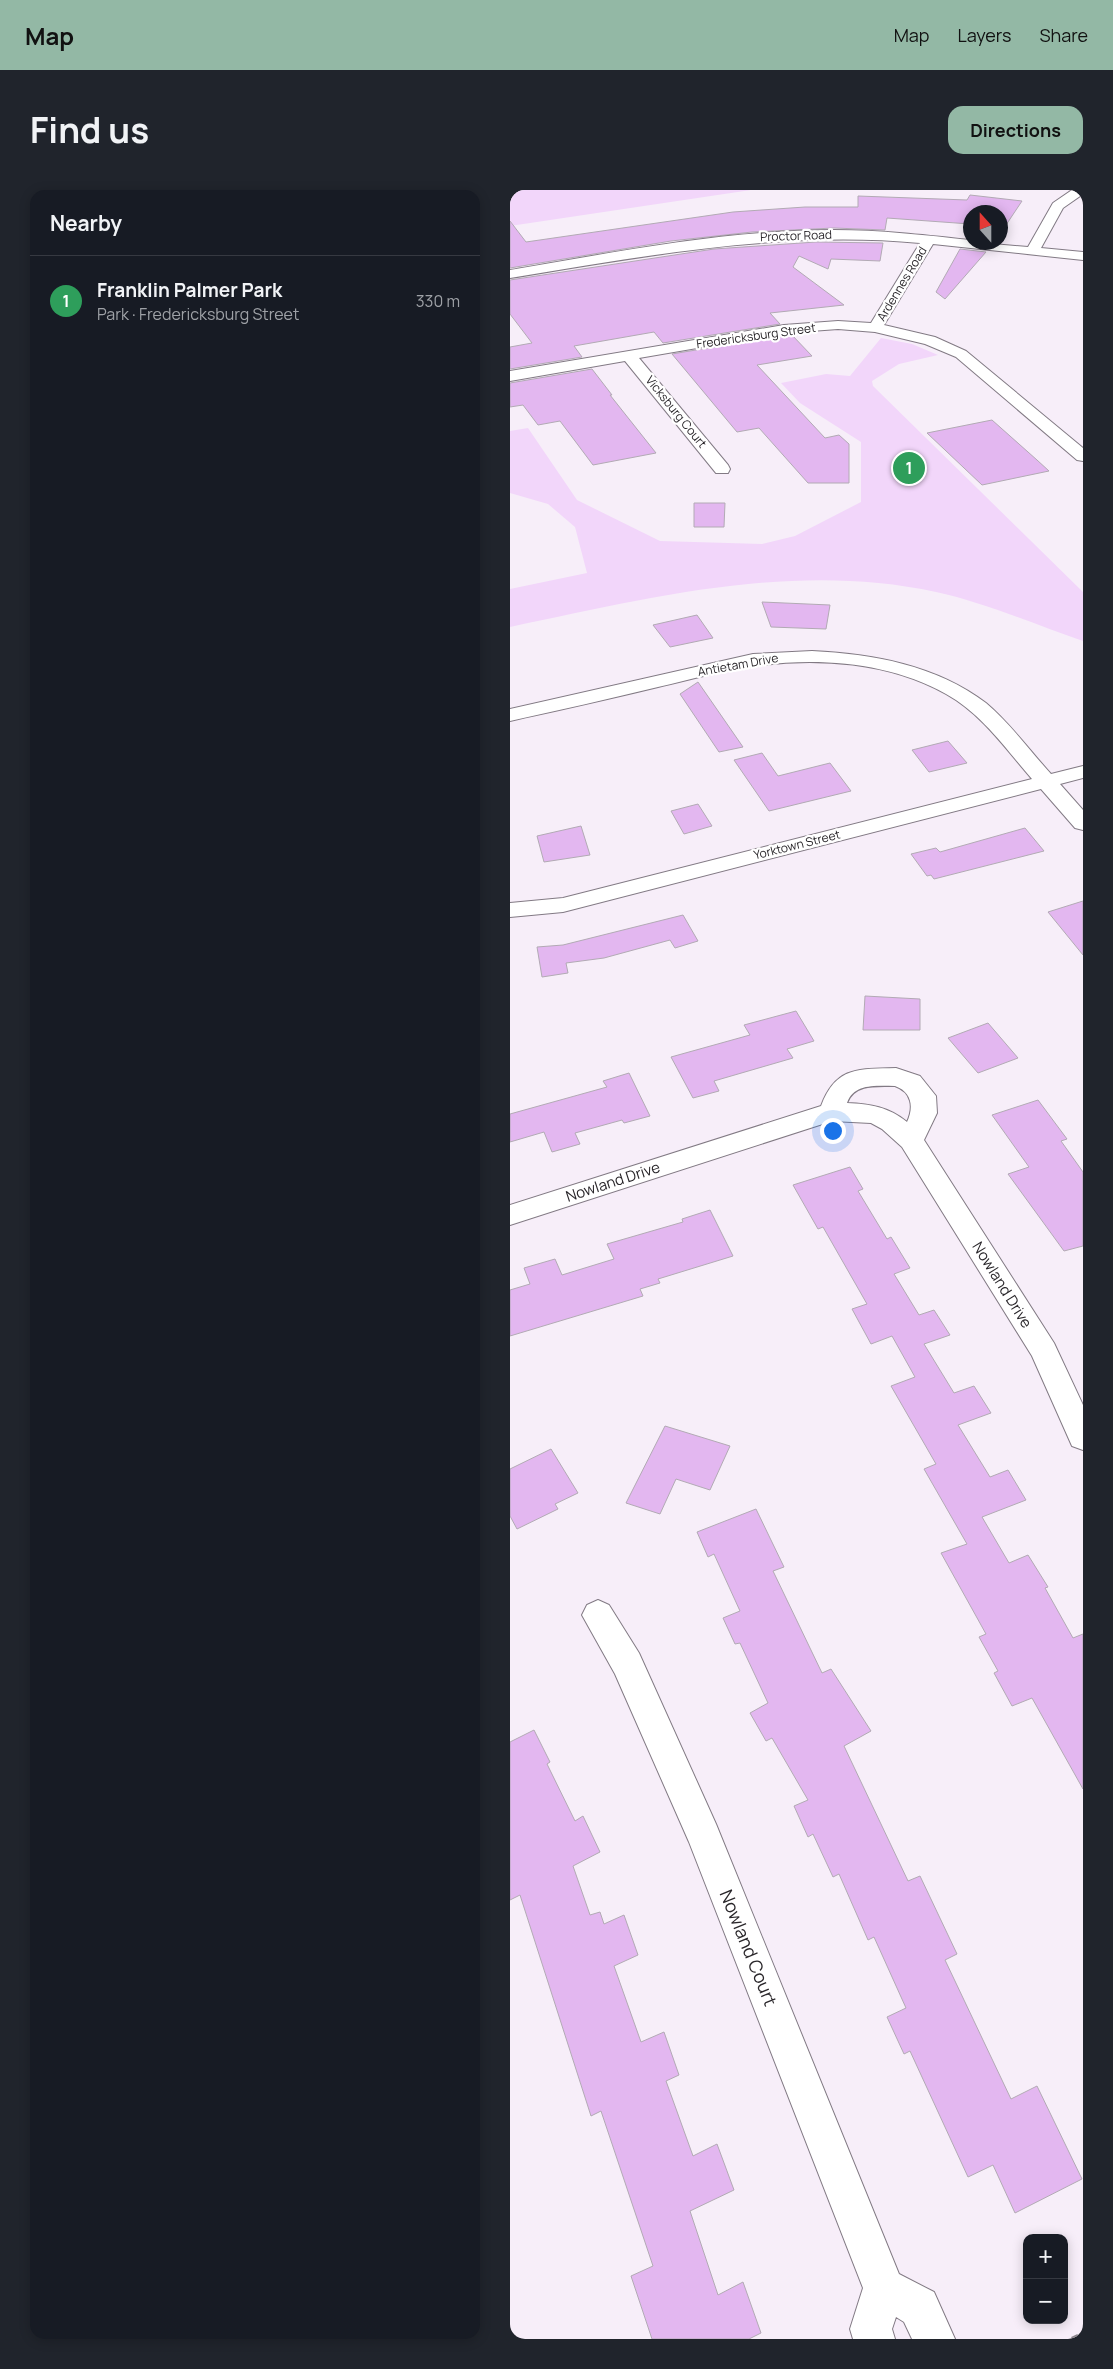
<!DOCTYPE html>
<html lang="en">
<head>
<meta charset="utf-8">
<style>
	:root { --surface:#171b24; --page:#20242c; --text:#f1f3f6; --muted:#9ea1a6; --line:#363941; --accent:#93b8a5 }
	body { margin:0; font-family:Manrope,sans-serif; background:var(--page); color:var(--text) }
	.controls { position:absolute; right:15px; bottom:15px; display:grid; overflow:hidden; border-radius:10px; box-shadow:0 2px 12px #0003 }
	.controls button { width:45px; height:45px; display:grid; place-items:center; padding:0; border:0; border-bottom:1px solid var(--line); background:var(--surface); color:var(--text); font:25px sans-serif }
	.compass { position:absolute; left:453px; top:15px; width:45px; height:45px; border-radius:50%; background:var(--surface); box-shadow:0 2px 12px #0003; rotate:339deg }
	.you { position:absolute; left:322px; top:940px; width:18px; height:18px; margin:-12px; border:4px solid #fff; border-radius:50%; background:#1a73e8; box-shadow:0 0 0 8px #1a73e833 }
	.badge { display:grid; place-items:center; width:32px; height:32px; border-radius:50%; background:var(--accent); color:#fff; font-size:16px; font-weight:700 }
	.pin { position:absolute; translate:-50% -50%; border:2px solid #fff; box-shadow:0 1px 5px #0006 }
	.list { margin:0; padding:0; list-style:none }
	h2 { display:flex; justify-content:space-between; align-items:center; height:65px; margin:0; padding:0 20px; font-size:21px }
	h2 small { font-size:16px; font-weight:400; color:var(--muted) }
	.list li { display:grid; grid-template-columns:32px 1fr auto; gap:15px; align-items:center; box-sizing:border-box; height:90px; padding:0 20px; border-top:1px solid var(--line) }
	.list b { display:block; font-size:19px; white-space:nowrap }
	.list p { margin:0; font-size:16px; white-space:nowrap; color:var(--muted) }
	.list em { font-size:16px; font-style:normal; color:var(--muted) }
	.map { position:relative; flex:none; width:573px; height:2149px; overflow:hidden; border-radius:15px }
	header { display:flex; align-items:center; gap:30px; box-sizing:border-box; height:70px; padding:0 25px; background:var(--accent); color:#111 }
	header strong { font-size:24px }
	nav { display:flex; gap:28px; margin-inline-start:auto; font-size:18px }
	.intro { display:flex; align-items:center; justify-content:space-between; box-sizing:border-box; height:120px; padding:0 30px }
	h1 { margin:0; font-size:35px }
	.button { padding:12px 22px; border-radius:15px; background:var(--accent); color:#111; font-size:18px; font-weight:700 }
	main { display:flex; gap:30px; padding:0 30px }
	aside { flex:1; background:var(--surface); border-radius:15px; box-shadow:0 2px 12px #0003 }
	.map>svg:first-child { display:block }
	.green { fill:#f2d6fa }
	.building { fill:#e3b7f0; stroke:#b2aab4 }
	.lines { fill:none; stroke-linecap:round; stroke-linejoin:round }
	.minor-casing { stroke:#827a84; stroke-width:2 }
	.path { stroke:#8b858c; stroke-width:4.5; stroke-dasharray:7 3; stroke-linecap:butt }
	.minor { fill:#fff; fill-rule:evenodd }
	.labels { text-anchor:middle; stroke-width:4.5; stroke-linejoin:round; paint-order:stroke }
	.far-street-label { font-size:12px; fill:#2a272b; stroke:#fff }
	.street-label { font-size:15px; fill:#2a272b; stroke:#fff }
	.near-street-label { font-size:18px; fill:#2a272b; stroke:#fff }
</style>
</head>
<body>
<header>
<strong>Map</strong>
<nav><a>Map</a><a>Layers</a><a>Share</a></nav>
</header>
<div class="intro"><h1>Find us</h1><a class="button">Directions</a></div>
<main>
<aside>
<h2>Nearby<small></small></h2>
<ul class="list">
<li><span class="badge" style="background:#2e9e5b">1</span><div><b>Franklin Palmer Park</b><p>Park · Fredericksburg Street</p></div><em>330 m</em></li>
</ul>
</aside>
<div class="map">
<svg width="573" height="2149" viewBox="0 0 573 2149">
	<rect width="100%" height="100%" fill="#f7eef9"/>
	<g class="green">
		<path d="M0,0H241L0,36Z"/>
		<path d="M371,148L402,154L428,165L389,174L362,191L363,196L573,402V451C527,435 473,412 426,402C283,371 140,408 0,437V399L77,383L65,337L38,314L0,303V241L18,238L67,310L150,351L252,354L285,346L351,312V252L290,213L271,193L316,184L340,186Z"/>
	</g>
	<g class="building">
		<path d="M460,5L512,11L490,44V22H460V34L377,28L375,40L324,38L242,42L161,51L0,78V31L16,52L223,22L295,17H348V6L457,10Z"/>
		<path d="M306,52L373,53L370,71L321,69L318,79L289,66L283,77L334,115L260,123L270,134L153,153L144,142L64,156L72,167L0,179V157L22,153L0,124V90L204,59Z"/>
		<path d="M450,59L476,62L435,109L426,102Z"/>
		<path d="M281,144L302,166L247,175L315,248L329,245L339,254V293H298L249,238L227,242L162,164Z"/>
		<path d="M82,179L102,205H100L146,263L83,275L50,231L28,235L13,215L0,217V193Z"/>
		<path d="M482,230L527,270L539,281L472,295L417,243Z"/>
		<path d="M184,313H215L214,337H184Z"/>
		<path d="M252,412L320,415L316,439L261,437Z"/>
		<path d="M187,425L203,448L160,457L143,435Z"/>
		<path d="M188,492L233,557L209,562L170,504Z"/>
		<path d="M438,551L457,573L419,582L402,560Z"/>
		<path d="M252,563L268,586L320,573L341,601L259,621L224,570Z"/>
		<path d="M188,614L202,636L174,644L161,621Z"/>
		<path d="M71,636L80,665L34,672L27,646Z"/>
		<path d="M515,638L534,661L424,689L421,685L417,686L401,664L426,658L430,662Z"/>
		<path d="M573,711V765L538,722Z"/>
		<path d="M173,725L188,751L165,758L160,750L94,768L56,773L58,783L32,787L27,757L53,755Z"/>
		<path d="M355,806L410,809V840H353Z"/>
		<path d="M286,821L304,851L277,859L283,868L204,891L209,901L183,908L161,867L240,845L234,835Z"/>
		<path d="M478,833L508,868L468,883L438,848Z"/>
		<path d="M119,883L140,926L114,933L112,930L65,943L70,954L42,962L34,942L0,952V924L97,897L93,891Z"/>
		<path d="M528,910L557,949L551,951L573,982V1056L554,1061L498,984L519,977L482,925Z"/>
		<path d="M340,977L353,999L348,1001L377,1049L381,1047L400,1078L384,1084L409,1125L424,1120L440,1145L414,1154L444,1203L464,1196L481,1223L448,1235L480,1287L498,1280L516,1310L472,1327L499,1373L518,1365L538,1397L535,1398L563,1448L573,1444V1599L522,1508L502,1516L484,1483L488,1481L469,1447L476,1444L431,1363L457,1354L414,1279L426,1274L381,1196L405,1187L382,1146L361,1154L342,1119L357,1114L313,1037L308,1039L283,995Z"/>
		<path d="M200,1020L223,1066L148,1089L150,1093L130,1099L133,1106L0,1146V1100L20,1094L14,1078L45,1069L52,1085L104,1069L97,1054L173,1032L172,1029Z"/>
		<path d="M155,1236L220,1256L200,1300L166,1289L150,1324L116,1313Z"/>
		<path d="M41,1259L68,1303L45,1314L48,1319L7,1339L0,1326V1279Z"/>
		<path d="M246,1319L274,1377L263,1381L312,1483L321,1479L361,1541L334,1556L398,1691L410,1686L447,1764L435,1770L501,1909L527,1896L572,1989L505,2023L483,1975L458,1987L400,1861L394,1864L377,1827L396,1818L364,1747L358,1750L329,1684L323,1687L303,1644L298,1647L284,1616L298,1610L262,1548L256,1551L240,1523L258,1513L230,1453L225,1454L213,1428L230,1421L204,1364L198,1367L187,1342Z"/>
		<path d="M24,1540L40,1572L37,1574L65,1631L73,1626L90,1662L63,1676L80,1725L90,1722L94,1734L114,1725L128,1765L104,1776L131,1852L154,1842L169,1885L156,1891L183,1966L207,1954L224,2000L180,2021L208,2105L233,2092L251,2143L239,2149H142L121,2086L143,2076L91,1921L81,1926L10,1705L0,1710V1552Z"/>
	</g>
	<g class="lines">
		<g class="minor-casing">
			<g id="minor">
				<path d="M562,0H573V4L553,18L531,58L573,62V70L423,54L374,135L425,147L456,161L573,258V271L567,270L446,167L415,154L365,142L328,139L274,143L129,168L218,275L220,279L218,283H206L115,171L0,191V181L274,135L328,131L361,133L410,53C271,40 136,66 0,88V80C107,62 215,40 324,40C370,40 415,45 460,50V52L518,57L543,13Z"/>
				<path d="M302,461C363,464 426,475 476,513C500,533 520,561 541,584L573,576V588L550,594L573,620V640L565,638L531,599L53,722L0,727V713L53,708L522,589C495,558 472,524 436,504C379,472 308,467 244,476C212,480 180,490 148,497C99,509 49,520 0,531V519L243,464Z"/>
				<path d="M386,878L410,886L426,906L427,923L414,950L544,1153L573,1215V1260L562,1256L522,1166L392,957L372,939L361,933L322,931L0,1035V1015L311,916C326,876 349,879 386,878ZM385,896C402,902 404,917 397,932C379,917 360,914 337,913C344,893 367,896 385,896Z"/>
				<path d="M88,1410L99,1415L129,1463L206,1634L389,2084L424,2102L445,2149H402L394,2132L386,2127L382,2139L385,2149H343L340,2139L353,2098L179,1652L105,1484L72,1425L77,1415Z"/>
			</g>
		</g>
		<path class="path" d="M562,2149L573,2144"/>
		<use href="#minor" class="minor"/>
	</g>
	<g class="labels">
		<g class="far-street-label">
			<text transform="translate(286 46) rotate(-2)" y="4">Proctor Road</text>
			<text transform="translate(392 94) rotate(-59)" y="4">Ardennes Road</text>
			<text transform="translate(246 146) rotate(-8)" y="4">Fredericksburg Street</text>
			<text transform="translate(166 222) rotate(51)" y="4">Vicksburg Court</text>
			<text transform="translate(228 475) rotate(-10)" y="4">Antietam Drive</text>
			<text transform="translate(287 655) rotate(-14)" y="4">Yorktown Street</text>
		</g>
		<g class="street-label">
			<text transform="translate(103 992) rotate(-18)" y="5">Nowland Drive</text>
			<text transform="translate(492 1095) rotate(58)" y="5">Nowland Drive</text>
		</g>
		<g class="near-street-label">
			<text transform="translate(238 1758) rotate(68)" y="6">Nowland Court</text>
		</g>
	</g>
</svg>
<div class="controls">
<button>+</button>
<button>−</button>
</div>
<svg class="compass" viewBox="-18 -18 36 36"><path d="M0-13l5 13h-10z" fill="#e53935"/><path d="M0 13l5-13h-10z" fill="#9ea1a6"/></svg>
<div class="you"></div>
<div class="pin badge" style="left:399px;top:278px;background:#2e9e5b">1</div>
</div>
</main>
</body>
</html>
